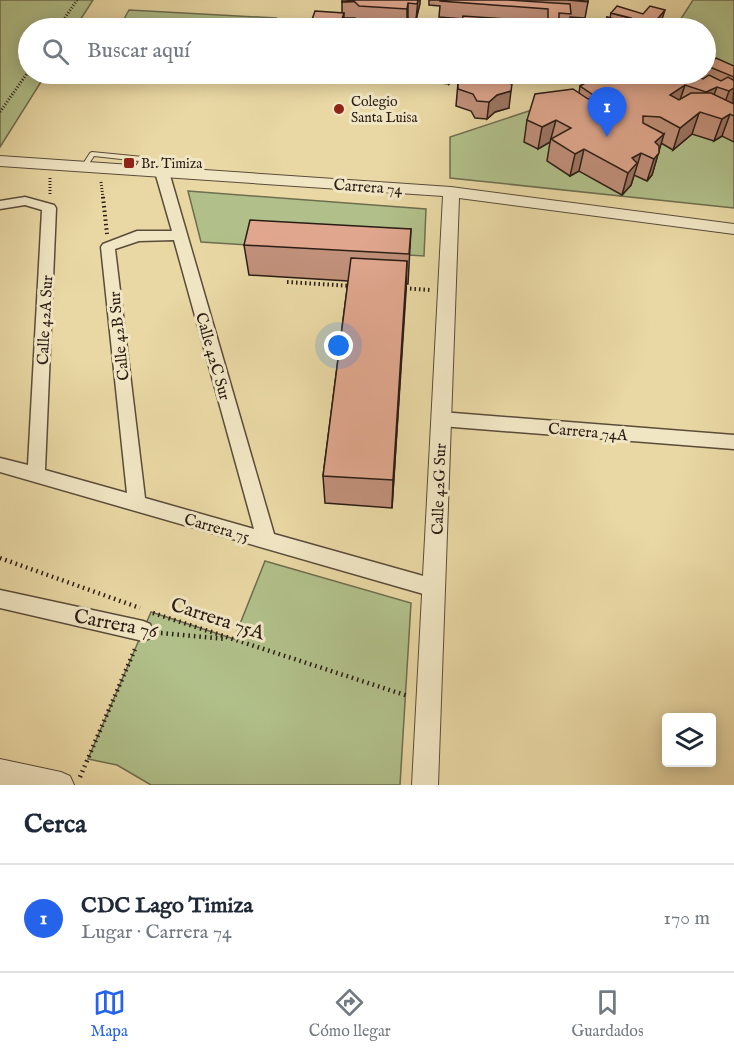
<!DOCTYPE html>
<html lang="es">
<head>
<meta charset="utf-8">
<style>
	:root { --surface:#fff; --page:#f2f2f3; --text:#1f2937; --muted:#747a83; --line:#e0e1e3; --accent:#2563eb }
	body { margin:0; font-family:"IM FELL English",serif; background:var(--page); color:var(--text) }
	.controls { position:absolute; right:18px; bottom:18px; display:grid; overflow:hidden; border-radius:6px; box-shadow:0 3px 15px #0003 }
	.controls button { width:54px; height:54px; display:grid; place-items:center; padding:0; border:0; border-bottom:2px solid var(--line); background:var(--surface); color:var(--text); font:30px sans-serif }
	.you { position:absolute; left:339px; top:346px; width:21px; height:21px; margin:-15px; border:4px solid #fff; border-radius:50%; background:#1a73e8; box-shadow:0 0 0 9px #1a73e833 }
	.badge { display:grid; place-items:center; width:39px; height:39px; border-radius:50%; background:var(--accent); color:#fff; font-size:20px; font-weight:700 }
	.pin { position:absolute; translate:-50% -50px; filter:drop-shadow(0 2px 3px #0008) }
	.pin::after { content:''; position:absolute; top:32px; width:21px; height:18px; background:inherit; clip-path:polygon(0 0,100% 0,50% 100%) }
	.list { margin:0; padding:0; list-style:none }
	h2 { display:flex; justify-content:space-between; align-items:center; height:78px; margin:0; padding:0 24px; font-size:26px }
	h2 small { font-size:20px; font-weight:400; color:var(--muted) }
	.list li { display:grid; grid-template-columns:39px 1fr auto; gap:18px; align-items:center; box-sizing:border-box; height:108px; padding:0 24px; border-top:2px solid var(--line) }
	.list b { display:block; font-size:22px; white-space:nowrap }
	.list p { margin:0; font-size:20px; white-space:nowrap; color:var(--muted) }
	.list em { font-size:20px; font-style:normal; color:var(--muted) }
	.icon { flex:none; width:33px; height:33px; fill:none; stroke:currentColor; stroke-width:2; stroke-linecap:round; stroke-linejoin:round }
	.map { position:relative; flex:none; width:734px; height:785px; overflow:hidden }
	.search { position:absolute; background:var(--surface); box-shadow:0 3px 15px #0003; left:18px; right:18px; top:18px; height:66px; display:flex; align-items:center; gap:15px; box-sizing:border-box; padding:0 21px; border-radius:33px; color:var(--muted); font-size:22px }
	.sheet { height:186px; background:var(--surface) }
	nav { display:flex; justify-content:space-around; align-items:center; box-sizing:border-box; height:84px; border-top:2px solid var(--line); background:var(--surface); font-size:16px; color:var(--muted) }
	nav a { display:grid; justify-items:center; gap:3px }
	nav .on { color:var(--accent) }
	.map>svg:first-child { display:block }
	.green { fill:#b1c08a; stroke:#6e6e50; stroke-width:1.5 }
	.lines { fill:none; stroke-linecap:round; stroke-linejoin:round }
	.service-casing { stroke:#5a4c3a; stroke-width:2 }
	.minor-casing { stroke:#5a4c3a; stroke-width:3 }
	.tertiary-casing { stroke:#5a4c3a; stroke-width:2 }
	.path-far2 { stroke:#2b1d16; stroke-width:3; stroke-dasharray:1 2; stroke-linecap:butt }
	.path-far1 { stroke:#2b1d16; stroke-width:4; stroke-dasharray:1.5 3; stroke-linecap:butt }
	.path { stroke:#2b1d16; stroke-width:4.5; stroke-dasharray:1.5 4; stroke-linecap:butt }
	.service { fill:#f1e6c4; fill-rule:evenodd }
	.minor { fill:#f1e6c4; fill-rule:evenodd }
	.tertiary { fill:#f1e6c4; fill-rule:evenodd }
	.wall { fill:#c1907a; stroke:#2b1d16; stroke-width:1.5 }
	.shaded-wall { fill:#9d7563; stroke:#2b1d16; stroke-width:1.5 }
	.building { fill:#e0a78e; stroke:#2b1d16; stroke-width:1.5 }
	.poi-dot { fill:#8f2418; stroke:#f1e6c4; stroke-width:2 }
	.labels { text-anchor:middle; stroke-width:6; stroke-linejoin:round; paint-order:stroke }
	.far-poi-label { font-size:14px; fill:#2b1d16; stroke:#f1e6c4; text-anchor:start }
	.street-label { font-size:16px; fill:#2b1d16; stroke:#f1e6c4 }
	.near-street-label { font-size:20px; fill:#2b1d16; stroke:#f1e6c4 }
</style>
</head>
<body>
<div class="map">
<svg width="734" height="785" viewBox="0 0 734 785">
	<rect width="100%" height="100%" fill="#e9d8a4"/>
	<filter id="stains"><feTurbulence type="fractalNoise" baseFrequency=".00333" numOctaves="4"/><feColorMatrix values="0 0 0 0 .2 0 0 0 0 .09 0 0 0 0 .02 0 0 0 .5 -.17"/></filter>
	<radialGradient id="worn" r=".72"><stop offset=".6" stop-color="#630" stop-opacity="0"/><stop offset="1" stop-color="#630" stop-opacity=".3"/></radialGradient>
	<g class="green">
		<path d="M0,0H93L75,28H28V74H46L0,147Z"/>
		<path d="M693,0H734V208L450,178V137L641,74H706V28H675Z"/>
		<path d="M129,10L276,18L273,28H119Z"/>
		<path d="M188,191L426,209L424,256L201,242Z"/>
		<path d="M265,561L411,603L400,785H151L117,765L88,759L151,612L234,639Z"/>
	</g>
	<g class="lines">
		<g class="service-casing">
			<path id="service" d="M92,152L143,157L146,159L139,171L137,172L134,170L139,161L94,156L86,168H82L81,167L90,153Z"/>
		</g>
		<g class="minor-casing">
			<g id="minor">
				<path d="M162,168L169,172L274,534L434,579L441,582L444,588L441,594L434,597L0,472V458L28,465L42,210L25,205L0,209V201L25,197L54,205L56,208L45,470L127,493L101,247L103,244L137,231H172L155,172ZM174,240L254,529L145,498L115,249L139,241Z"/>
				<path d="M441,412L734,435V449L441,426L435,424L433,419L435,414Z"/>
				<path d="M0,590L143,621L150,624L153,631L150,638L143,641L0,608Z"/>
			</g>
		</g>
		<g class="tertiary-casing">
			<g id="tertiary">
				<path d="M0,156L451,187L734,224V234L459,198L438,785H412L443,196L0,166Z"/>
				<path d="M0,759L61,772L70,776L74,785H0Z"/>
			</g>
		</g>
		<g class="path-far2">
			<path d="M58,28L77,0"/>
			<path d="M0,112L28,72"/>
			<path d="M50,178V195"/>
			<path d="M101,182L103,198"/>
		</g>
		<g class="path-far1">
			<path d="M103,197L107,234"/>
			<path d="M287,282L352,286"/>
			<path d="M401,288L430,290"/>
		</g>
		<g class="path">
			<path d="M0,558L140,608"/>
			<path d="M153,613L408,696"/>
			<path d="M161,633L226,639"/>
			<path d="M80,777L135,649"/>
		</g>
		<use href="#service" class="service"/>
		<use href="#minor" class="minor"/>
		<use href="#tertiary" class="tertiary"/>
	</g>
	<g class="wall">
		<path d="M420,0L416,20L408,19L407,26L359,22L355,18H344V28H309L342,13V2Z"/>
		<path d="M429,0H588V2L585,18L570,17L569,23L578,28H461L462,19L439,17L440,6L429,5Z"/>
		<path d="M611,13L660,26L659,28H604L607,17L610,18Z"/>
		<path d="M705,65L734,66V142L722,136L714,141L692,134L673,150L661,143L652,175L647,181L634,175L631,185L622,195L579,171L570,176L547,161L550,142L538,149L524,142L527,120L579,93L580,86L600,74H597H653L661,76L701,78L703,74H705Z"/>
		<path d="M416,74H495L494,76L509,108L495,112L487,119L475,118L471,111L456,106L458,83L466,81L459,80V74L449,84L416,80Z"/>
		<path d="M411,229L408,284H406L392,508L325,503L323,476L348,281L249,275L244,245Z"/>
	</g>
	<g class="shaded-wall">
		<path d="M418,0H420V4L416,20Z"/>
		<path d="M408,3V19L407,26V9Z"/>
		<path d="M665,10L659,28H652L654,23Z"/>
		<path d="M344,13V28H339Z"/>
		<path d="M450,74H459L449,84Z"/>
		<path d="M734,84L733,104L721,113L729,91Z"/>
		<path d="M685,85L678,106L670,95Z"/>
		<path d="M717,87L709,108L699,113L692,134L673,150L680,128L699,113L706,92Z"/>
		<path d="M511,91L509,108L495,112L487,119L489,102L497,95Z"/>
		<path d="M730,114L722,136L714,141L722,119Z"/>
		<path d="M556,120L550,142L538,149L542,127Z"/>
		<path d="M664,134L652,175L647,181L654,159L655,142Z"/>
		<path d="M584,149L579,171L570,176L575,154Z"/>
		<path d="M641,153L631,185L622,195L632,158Z"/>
		<path d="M407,261L406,292L392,508L393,480Z"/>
	</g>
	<g class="building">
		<path d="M342,0H418L417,4L408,3L407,9L359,6L354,1L342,2Z"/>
		<path d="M440,0H507L570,4L571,14L559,13V22L578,23V28L562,27V28H461L463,16L548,22V9L440,1Z"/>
		<path d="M568,0H588V2Z"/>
		<path d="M617,6L643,14L650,6L665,10L654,23L660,24L657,28H612L605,26L607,17L627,23L631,18L611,13Z"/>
		<path d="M315,11L344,13L339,28H309Z"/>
		<path d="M716,58L734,66V77L705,65Z"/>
		<path d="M477,74H493L497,80L512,84L511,91L497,95L489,102L477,101L473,94L458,89V83L472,80Z"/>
		<path d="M601,74H653L661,76L667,74H675L682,77L688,74H693L703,79L709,75L721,81L728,77L733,80L734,78V88L729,91L717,87L706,92L685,85L670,95L679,100L691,93H711L734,104V116L730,114L722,119L700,112L680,128L660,117L643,116V123L664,134L655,142L659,146V153L654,159L641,153L632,158L637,163L628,173L584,149L575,154L551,139L571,128L556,120L542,127L527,120L535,94L573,89L588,99L596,97L580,86Z"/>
		<path d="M250,220L411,229L409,254L244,245Z"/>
		<path d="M351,258L407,261L393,480L323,476Z"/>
	</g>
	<g class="poi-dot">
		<circle cx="339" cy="109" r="6"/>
		<rect x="123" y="157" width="12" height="12" rx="3"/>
	</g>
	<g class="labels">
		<g class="far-poi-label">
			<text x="351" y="106">Colegio<tspan x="351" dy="16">Santa Luisa</tspan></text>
			<text x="141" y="168">Br. Timiza</text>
		</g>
		<g class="street-label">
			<text transform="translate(368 186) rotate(4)" y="6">Carrera 74</text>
			<text transform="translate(44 320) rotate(-87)" y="6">Calle 42A Sur</text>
			<text transform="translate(118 336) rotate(-96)" y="6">Calle 42B Sur</text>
			<text transform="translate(214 356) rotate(74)" y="6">Calle 42C Sur</text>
			<text transform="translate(588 431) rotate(5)" y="6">Carrera 74A</text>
			<text transform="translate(438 489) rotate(-88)" y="6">Calle 42G Sur</text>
			<text transform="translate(217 527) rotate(16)" y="6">Carrera 75</text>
		</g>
		<g class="near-street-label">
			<text transform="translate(218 618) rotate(18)" y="7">Carrera 75A</text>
			<text transform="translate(116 623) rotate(11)" y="7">Carrera 76</text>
		</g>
	</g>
	<rect width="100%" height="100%" filter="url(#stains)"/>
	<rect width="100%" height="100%" fill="url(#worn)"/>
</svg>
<div class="controls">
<button><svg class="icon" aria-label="layers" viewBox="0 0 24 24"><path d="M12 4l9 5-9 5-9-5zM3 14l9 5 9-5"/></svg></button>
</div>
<div class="you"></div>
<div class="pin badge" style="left:607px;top:137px">1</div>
<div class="search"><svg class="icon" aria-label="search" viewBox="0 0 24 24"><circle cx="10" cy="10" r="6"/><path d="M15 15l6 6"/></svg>Buscar aquí</div>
</div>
<section class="sheet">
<h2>Cerca<small></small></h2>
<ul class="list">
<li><span class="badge">1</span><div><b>CDC Lago Timiza</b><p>Lugar · Carrera 74</p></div><em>170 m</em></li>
</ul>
</section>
<nav>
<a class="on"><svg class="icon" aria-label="map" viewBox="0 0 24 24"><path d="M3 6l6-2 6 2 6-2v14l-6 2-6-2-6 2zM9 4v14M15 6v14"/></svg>Mapa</a>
<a><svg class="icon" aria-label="directions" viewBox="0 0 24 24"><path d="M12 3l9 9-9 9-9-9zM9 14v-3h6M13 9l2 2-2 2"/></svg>Cómo llegar</a>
<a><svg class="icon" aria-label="saved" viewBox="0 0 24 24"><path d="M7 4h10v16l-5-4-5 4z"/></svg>Guardados</a>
</nav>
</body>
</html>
